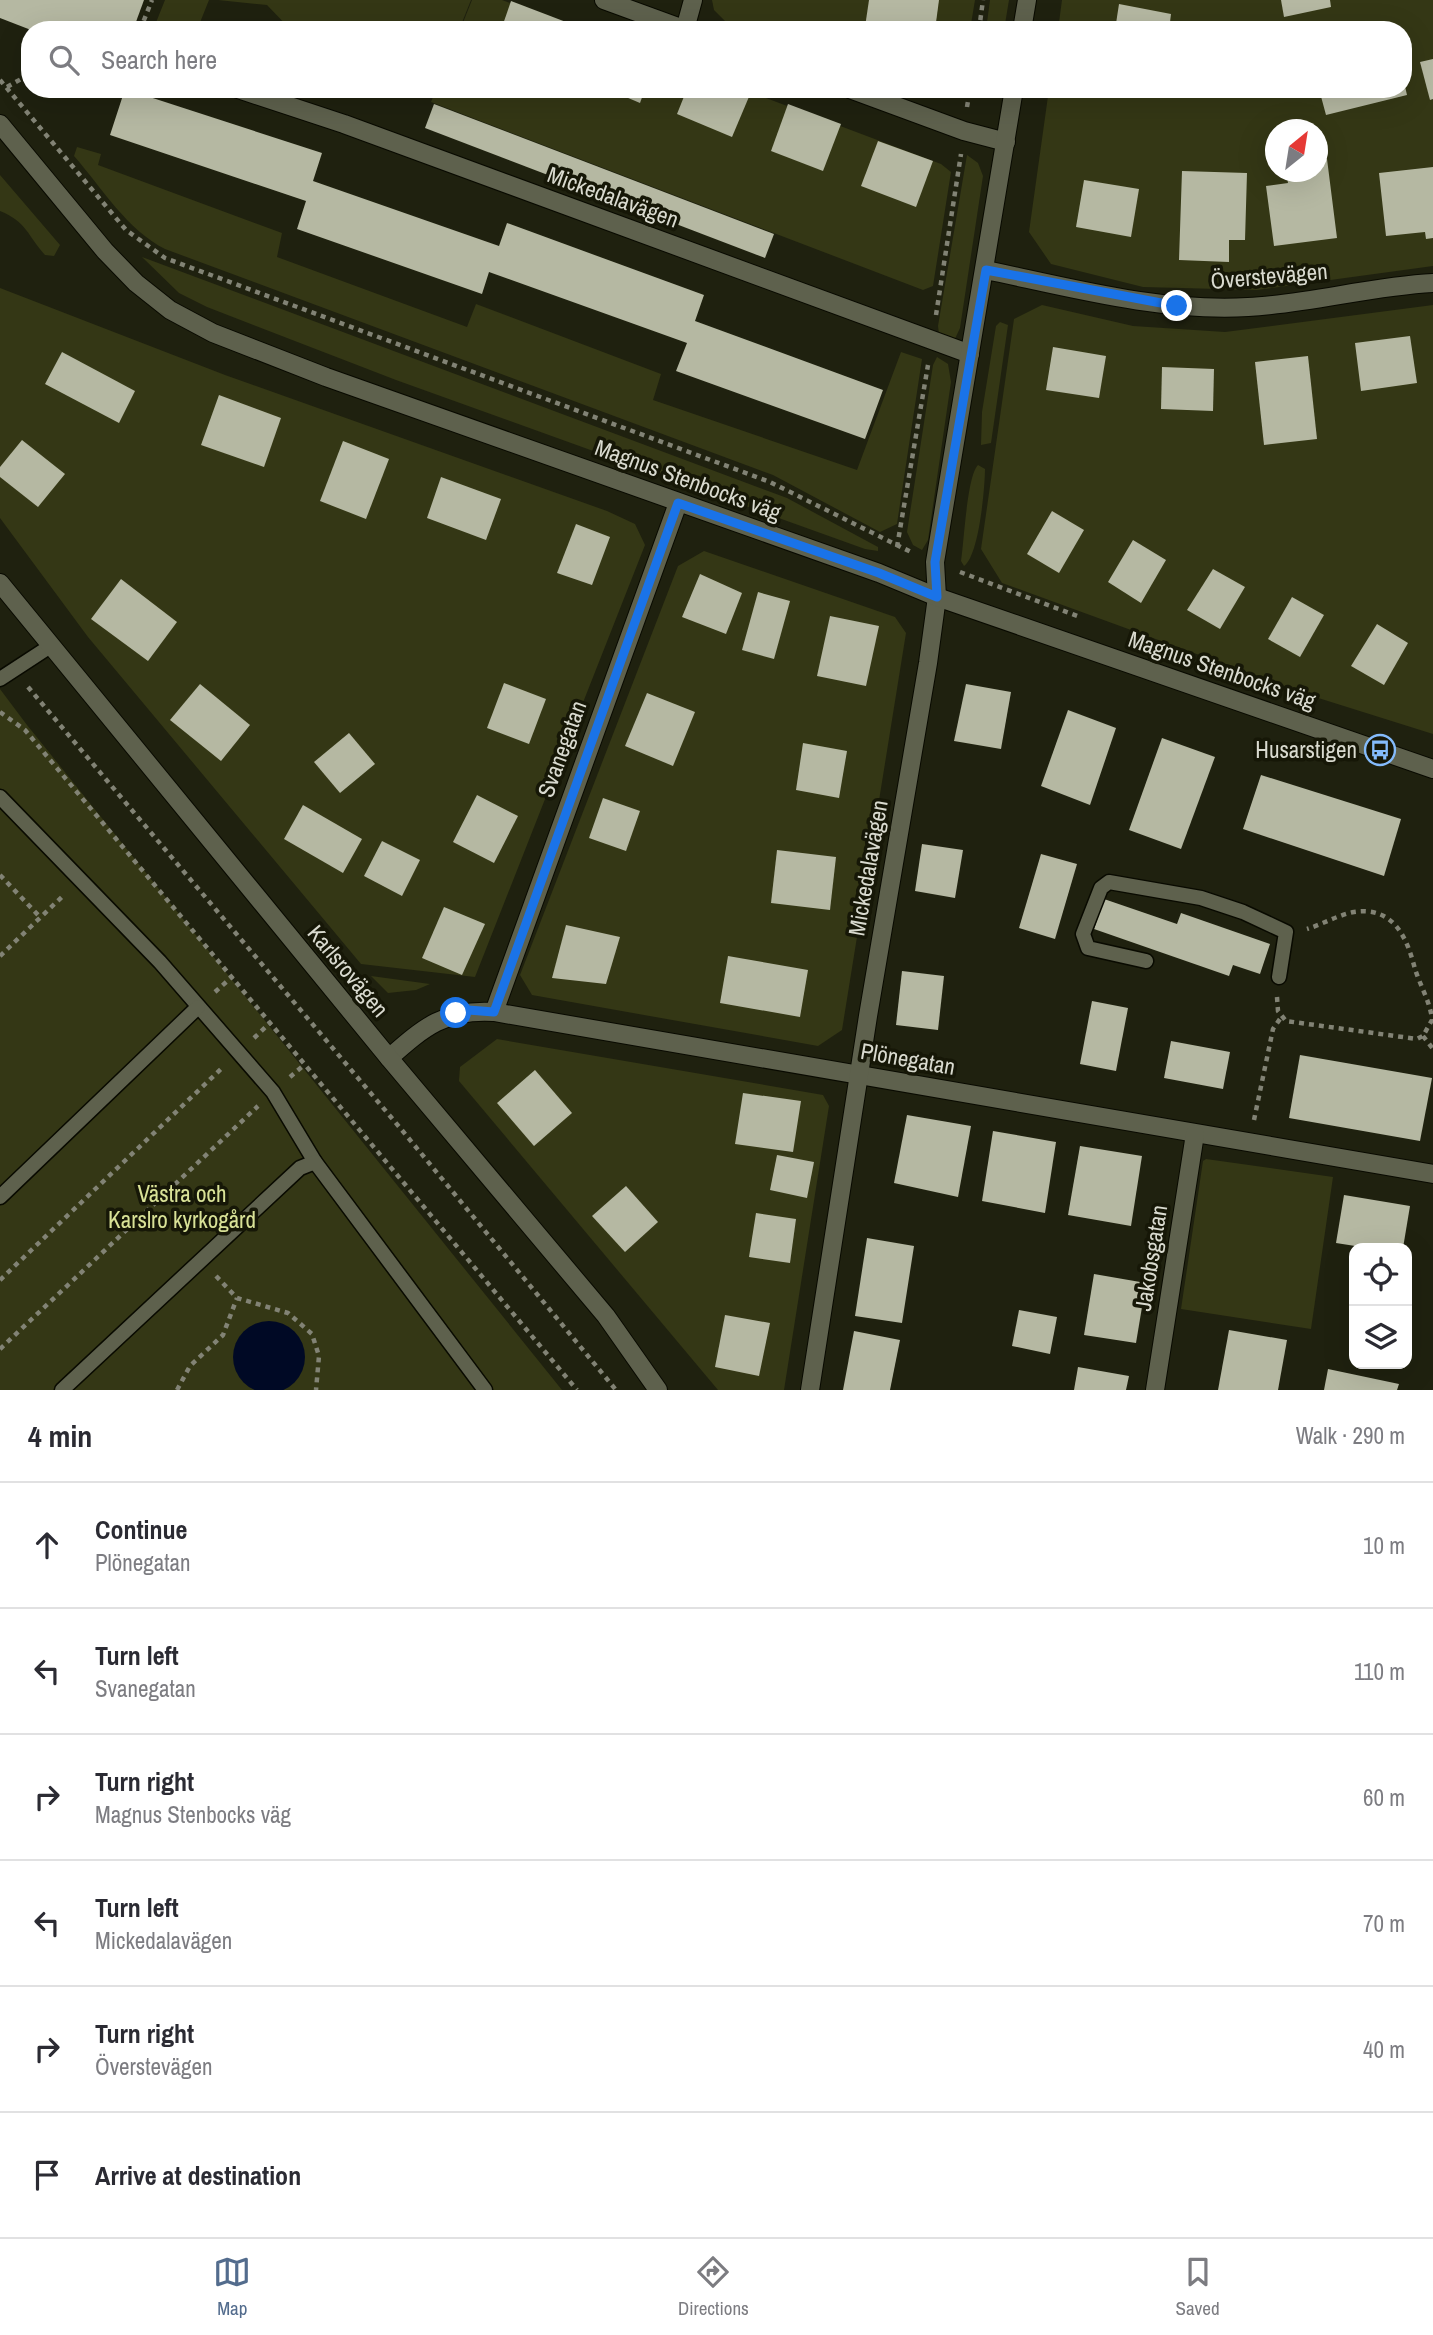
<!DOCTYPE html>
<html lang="en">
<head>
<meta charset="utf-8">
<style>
	:root { --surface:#fff; --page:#f7f7f7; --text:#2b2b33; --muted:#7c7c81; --line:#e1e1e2; --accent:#536c8d }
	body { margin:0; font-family:"Archivo Narrow",sans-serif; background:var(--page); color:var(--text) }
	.controls { position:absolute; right:21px; bottom:21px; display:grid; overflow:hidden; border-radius:14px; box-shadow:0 7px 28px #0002 }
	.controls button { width:63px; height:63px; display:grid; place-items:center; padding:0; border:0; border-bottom:2px solid var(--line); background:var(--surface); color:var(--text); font:35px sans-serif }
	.compass { position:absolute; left:1265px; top:119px; width:63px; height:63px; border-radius:50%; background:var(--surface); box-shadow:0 7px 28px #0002; rotate:30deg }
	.stop { position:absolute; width:21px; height:21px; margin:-16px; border:5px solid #1a73e8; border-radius:50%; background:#fff }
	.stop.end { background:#1a73e8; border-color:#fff; box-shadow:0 2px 7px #0008 }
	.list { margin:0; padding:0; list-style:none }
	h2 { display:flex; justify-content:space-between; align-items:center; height:91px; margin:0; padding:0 28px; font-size:30px }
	h2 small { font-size:23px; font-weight:400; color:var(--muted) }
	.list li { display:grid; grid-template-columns:46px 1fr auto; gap:21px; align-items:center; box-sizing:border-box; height:126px; padding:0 28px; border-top:2px solid var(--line) }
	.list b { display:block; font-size:26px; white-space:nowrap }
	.list p { margin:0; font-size:23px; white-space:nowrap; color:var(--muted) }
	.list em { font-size:23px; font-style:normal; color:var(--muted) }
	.icon { flex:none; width:38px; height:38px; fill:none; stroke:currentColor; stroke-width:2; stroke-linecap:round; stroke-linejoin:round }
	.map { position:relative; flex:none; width:1433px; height:1390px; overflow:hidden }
	.search { position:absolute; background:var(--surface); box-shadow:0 7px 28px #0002; left:21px; right:21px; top:21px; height:77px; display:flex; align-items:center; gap:18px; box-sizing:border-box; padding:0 24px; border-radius:28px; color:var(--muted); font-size:26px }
	.sheet { height:847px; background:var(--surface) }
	nav { display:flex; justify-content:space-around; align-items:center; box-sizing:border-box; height:98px; border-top:2px solid var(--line); background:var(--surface); font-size:19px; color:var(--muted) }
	nav a { display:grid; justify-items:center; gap:4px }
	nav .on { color:var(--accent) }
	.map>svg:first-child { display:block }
	.green { fill:#343715; fill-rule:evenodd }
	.water { fill:#000925 }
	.building { fill:#b5b8a2 }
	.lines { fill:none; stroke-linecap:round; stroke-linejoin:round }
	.service-casing { stroke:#090a00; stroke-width:17 }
	.minor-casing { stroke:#090a00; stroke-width:20 }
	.tertiary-casing { stroke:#090a00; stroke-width:20 }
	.path { stroke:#828375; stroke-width:4.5; stroke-dasharray:5 5; stroke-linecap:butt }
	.service { stroke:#5e614d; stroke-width:14 }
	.minor { stroke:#5e614d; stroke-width:18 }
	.tertiary { stroke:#5e614d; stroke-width:18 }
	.route { stroke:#1a73e8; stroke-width:9 }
	.labels { text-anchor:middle; stroke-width:7; stroke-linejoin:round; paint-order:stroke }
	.street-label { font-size:23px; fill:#d9dacf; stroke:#161707 }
	.poi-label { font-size:23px; fill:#d9dacf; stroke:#161707; text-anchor:end }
	.park-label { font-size:23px; fill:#d9e297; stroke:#161707 }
</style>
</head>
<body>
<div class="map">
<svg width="1433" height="1390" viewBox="0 0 1433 1390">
	<rect width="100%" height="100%" fill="#1f210f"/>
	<g class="green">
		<path d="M165,0H209L197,30H153Z"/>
		<path d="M218,0H471L459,30H291L267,5Z"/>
		<path d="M472,0H502L582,30H460Z"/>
		<path d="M712,0H975L970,30H734L714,10Z"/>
		<path d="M990,0H1009L1004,30H986Z"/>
		<path d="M1062,0H1433V266L1257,290L1143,287L1051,264L1029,232L1049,89H1403V30H1058ZM1276,130H1318V172H1276Z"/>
		<path d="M425,89H742L941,164L951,172L933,286L923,290L431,102L435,92Z"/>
		<path d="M77,147L101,154L98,165L282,233L277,257L467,327L476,304L661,374L653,400L857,470L901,352L922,359L897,524L880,532L773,475L165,249C127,230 102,188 74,156Z"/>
		<path d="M967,155L978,163L983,176L960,328L954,341L939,334L938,326Z"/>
		<path d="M0,175L60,245L54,256L45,255C27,235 27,222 0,211Z"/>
		<path d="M142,257L787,498L878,547V551L865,549L396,380L207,307L179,293Z"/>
		<path d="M0,288L225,375L607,511L635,524L645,545L475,977L361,964L88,637L0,518Z"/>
		<path d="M1042,305L1133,326L1225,332L1433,305V734L1312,696L1002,583L981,549L1014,319Z"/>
		<path d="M1000,322L1008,325L991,443L981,445L982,412L996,326Z"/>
		<path d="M937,357L948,364L951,382L928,540L922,550L913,545L907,532L933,365Z"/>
		<path d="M978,465L985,469C985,487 979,556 964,566L961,561C964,542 967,476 978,465Z"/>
		<path d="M704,551L895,617L906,633L842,1030L818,1046L532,995L520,975L678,566Z"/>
		<path d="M0,689L27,725L562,1390H0Z"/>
		<path d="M371,976L430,984L416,990L388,993Z"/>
		<path d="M497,1039L823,1095L829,1106L784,1390H718L459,1081L460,1067Z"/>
		<path d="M1206,1159L1333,1177L1311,1329L1181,1309L1203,1161Z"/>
	</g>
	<circle class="water" cx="269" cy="1357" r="36"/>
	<g class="building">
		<path d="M0,0H144L133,30H31L0,18Z"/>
		<path d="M869,0H939L935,30L865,27Z"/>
		<path d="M1281,0H1330L1331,7L1284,17Z"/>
		<path d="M511,1L566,22L563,30H501Z"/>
		<path d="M1119,4L1171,14L1169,30H1115Z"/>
		<path d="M1433,59V99L1430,100L1420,62Z"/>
		<path d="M1404,82L1407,95L1326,115L1319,89H1403Z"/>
		<path d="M125,89L322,153L313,181L499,246L507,223L704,295L695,321L883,390L865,439L676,371L687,343L489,272L482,294L297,229L306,201L110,135Z"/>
		<path d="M607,89H645L640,103Z"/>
		<path d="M687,89L751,92L732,137L677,114Z"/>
		<path d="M434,104L774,234L765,258L425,128Z"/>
		<path d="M788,104L841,124L823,171L771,151Z"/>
		<path d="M878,141L933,161L916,207L861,186Z"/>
		<path d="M1327,159L1337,238L1274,246L1266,186L1288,183L1286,172H1318V161Z"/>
		<path d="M1433,167V238L1426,239L1425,232L1386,236L1379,173Z"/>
		<path d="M1182,171L1247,173L1245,240H1229V262L1179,260Z"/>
		<path d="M1084,180L1139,189L1131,237L1076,227Z"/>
		<path d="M1410,336L1417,383L1361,391L1355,343Z"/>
		<path d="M1053,347L1106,356L1099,398L1046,390Z"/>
		<path d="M62,352L135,391L119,423L45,384Z"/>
		<path d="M1308,356L1317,439L1264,445L1255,362Z"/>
		<path d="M1162,367L1214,369L1213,411L1161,409Z"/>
		<path d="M219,395L281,418L264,467L201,445Z"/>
		<path d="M22,440L65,474L38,507L0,477V467Z"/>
		<path d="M343,441L389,459L366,519L320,501Z"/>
		<path d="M441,477L501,499L486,540L427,518Z"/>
		<path d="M1052,511L1084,530L1059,573L1027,554Z"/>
		<path d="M576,524L610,537L592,585L557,573Z"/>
		<path d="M1133,540L1166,560L1141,603L1108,582Z"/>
		<path d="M1213,569L1245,587L1220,629L1187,610Z"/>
		<path d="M700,574L742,593L726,634L682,617Z"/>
		<path d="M121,579L177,622L148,661L91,619Z"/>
		<path d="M758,592L790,601L774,659L742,650Z"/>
		<path d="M1292,597L1324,615L1300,657L1268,639Z"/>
		<path d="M830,616L879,626L866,686L817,676Z"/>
		<path d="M1377,624L1408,643L1384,685L1351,666Z"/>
		<path d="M504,683L546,699L529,744L487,728Z"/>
		<path d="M200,684L250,725L221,761L170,720Z"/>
		<path d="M966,684L1011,692L1001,749L954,741Z"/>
		<path d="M647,693L695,712L673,766L625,746Z"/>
		<path d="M1068,710L1116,728L1090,805L1041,786Z"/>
		<path d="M349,733L375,764L340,793L314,762Z"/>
		<path d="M1162,738L1215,757L1181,849L1129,830Z"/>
		<path d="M803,743L847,751L839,798L796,790Z"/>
		<path d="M1261,775L1401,819L1384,876L1243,829Z"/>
		<path d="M477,795L518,816L494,863L453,842Z"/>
		<path d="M603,798L640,811L626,851L589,838Z"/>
		<path d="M303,805L362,839L343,873L284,839Z"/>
		<path d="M382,841L420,860L402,896L364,876Z"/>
		<path d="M922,844L963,850L955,898L915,891Z"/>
		<path d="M777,850L836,857L830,910L771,903Z"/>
		<path d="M1041,854L1077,864L1055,939L1019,928Z"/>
		<path d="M1104,899L1177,924L1181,913L1270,944L1260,974L1233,965L1229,976L1094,929Z"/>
		<path d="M444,907L485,924L462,975L422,958Z"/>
		<path d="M566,925L620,937L606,984L552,978Z"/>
		<path d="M728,956L808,970L800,1017L720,1003Z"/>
		<path d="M902,971L944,976L938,1030L896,1025Z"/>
		<path d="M1092,1001L1128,1008L1116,1071L1080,1064Z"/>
		<path d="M1171,1041L1230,1052L1223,1089L1164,1078Z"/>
		<path d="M1300,1055L1432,1078L1420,1141L1289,1118Z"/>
		<path d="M535,1070L572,1113L534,1146L497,1103Z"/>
		<path d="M743,1093L801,1101L793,1152L735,1144Z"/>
		<path d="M907,1115L971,1126L958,1197L894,1183Z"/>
		<path d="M993,1131L1056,1142L1045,1213L982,1201Z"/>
		<path d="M1080,1146L1142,1156L1131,1226L1068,1215Z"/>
		<path d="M777,1155L814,1162L807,1198L770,1190Z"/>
		<path d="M626,1186L658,1222L625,1252L592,1216Z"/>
		<path d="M1344,1195L1410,1206L1403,1248H1368L1336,1243Z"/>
		<path d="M756,1213L796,1219L790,1263L749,1257Z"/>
		<path d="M867,1238L914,1246L902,1323L855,1316Z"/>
		<path d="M1094,1274L1146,1283L1136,1343L1084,1335Z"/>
		<path d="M1019,1310L1057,1317L1050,1354L1012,1346Z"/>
		<path d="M725,1315L770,1323L759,1376L715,1367Z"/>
		<path d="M1229,1330L1287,1340L1278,1390H1218Z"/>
		<path d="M854,1331L900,1340L890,1390H843Z"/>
		<path d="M1078,1367L1129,1376L1126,1390H1074Z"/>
		<path d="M1328,1369L1399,1384L1397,1390H1324Z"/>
	</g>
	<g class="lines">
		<g class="service-casing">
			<g id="service">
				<path d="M0,679L49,647"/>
				<path d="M0,797L160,962L273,1092L315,1162"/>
				<path d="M1146,961L1088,948L1083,934L1101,888L1109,882L1201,898L1243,912L1286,932L1279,977"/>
				<path d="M0,1197L198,1007"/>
				<path d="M62,1390L300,1168L315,1162L485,1390"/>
			</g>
		</g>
		<g class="minor-casing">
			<g id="minor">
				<path d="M604,0L686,30"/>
				<path d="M685,29L693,0"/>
				<path d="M1022,30L1027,0"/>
				<path d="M238,89L344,124L970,354"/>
				<path d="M850,89L964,131L1006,142"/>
				<path d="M986,270C1072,288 1160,312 1248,307C1310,304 1371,286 1433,283"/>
				<path d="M494,1012L678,503"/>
				<path d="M389,1058C424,1027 445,1009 494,1012L1433,1174"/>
				<path d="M810,1390L868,1016L928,663L937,597L935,562L1014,89"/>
				<path d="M1155,1390L1195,1134"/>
			</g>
		</g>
		<g class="tertiary-casing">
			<g id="tertiary">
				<path d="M0,124L105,251L136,283L170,310L213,333L326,377L879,573L937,597L1433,769"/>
				<path d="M0,583L389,1058L606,1316L658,1390"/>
			</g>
		</g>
		<g class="path">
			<path d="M140,30L152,0"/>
			<path d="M979,30L983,0"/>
			<path d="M0,80L126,230L165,258L770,482L913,553"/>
			<path d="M7,87L30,74"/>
			<path d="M967,107L970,89"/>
			<path d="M936,315L961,154"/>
			<path d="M897,547L928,365"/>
			<path d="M960,572L1080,617"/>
			<path d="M28,687L401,1129L616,1390"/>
			<path d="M0,712L25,730L577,1390"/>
			<path d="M0,875L40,917"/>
			<path d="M0,956L65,894"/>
			<path d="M215,992L233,976"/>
			<path d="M1277,997L1278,1011L1286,1021L1417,1039L1423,1036L1432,1020C1431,1004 1420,985 1415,969C1407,938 1394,906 1354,912C1338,915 1323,924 1307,929"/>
			<path d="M1423,1036L1433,1049"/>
			<path d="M254,1038L271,1022"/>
			<path d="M290,1077L303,1066"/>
			<path d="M1254,1120L1273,1029L1282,1016"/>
			<path d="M216,1276L237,1298L288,1313L312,1334L319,1356L316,1390"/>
			<path d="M0,1280L222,1068"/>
			<path d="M0,1349L258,1106"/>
			<path d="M177,1390L190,1366L223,1335L237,1298"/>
		</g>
		<use href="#service" class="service"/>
		<use href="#minor" class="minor"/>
		<use href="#tertiary" class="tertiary"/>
	</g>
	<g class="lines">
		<path class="route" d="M456,1013L468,1010L494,1012L678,503L879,573L937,597L935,562L986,270L1177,306"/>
	</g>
	<defs>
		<g id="bus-ring" transform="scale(1.575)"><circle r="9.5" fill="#161707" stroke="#84bbfb" stroke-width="1.5"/><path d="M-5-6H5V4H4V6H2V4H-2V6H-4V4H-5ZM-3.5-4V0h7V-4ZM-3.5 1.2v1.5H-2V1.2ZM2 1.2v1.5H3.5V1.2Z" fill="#84bbfb"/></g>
	</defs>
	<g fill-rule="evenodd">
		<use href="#bus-ring" x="1380" y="750"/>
	</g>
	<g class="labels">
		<g class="street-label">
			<text transform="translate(613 197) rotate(20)" y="8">Mickedalavägen</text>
			<text transform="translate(1269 276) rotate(-5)" y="8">Överstevägen</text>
			<text transform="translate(688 480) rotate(20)" y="8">Magnus Stenbocks väg</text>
			<text transform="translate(1222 670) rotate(19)" y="8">Magnus Stenbocks väg</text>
			<text transform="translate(562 749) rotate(-70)" y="8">Svanegatan</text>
			<text transform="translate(868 868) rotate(-80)" y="8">Mickedalavägen</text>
			<text transform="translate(348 971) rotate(50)" y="8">Karlsrovägen</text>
			<text transform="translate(908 1059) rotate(10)" y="8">Plönegatan</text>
			<text transform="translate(1151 1258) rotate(-81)" y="8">Jakobsgatan</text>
		</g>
		<g class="poi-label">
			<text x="1357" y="758">Husarstigen</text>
		</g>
		<g class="park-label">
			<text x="182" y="1202">Västra och<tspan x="182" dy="26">Karslro kyrkogård</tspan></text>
		</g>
	</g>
</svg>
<div class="controls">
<button><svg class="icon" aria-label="locate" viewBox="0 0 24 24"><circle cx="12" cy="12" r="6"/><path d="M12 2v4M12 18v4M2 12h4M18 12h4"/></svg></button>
<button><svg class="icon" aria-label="layers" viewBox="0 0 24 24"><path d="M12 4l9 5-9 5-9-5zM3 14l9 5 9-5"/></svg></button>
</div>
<svg class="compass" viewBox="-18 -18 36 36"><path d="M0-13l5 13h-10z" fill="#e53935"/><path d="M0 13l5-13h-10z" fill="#7c7c81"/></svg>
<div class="stop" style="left:456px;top:1013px"></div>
<div class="stop end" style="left:1177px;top:306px"></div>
<div class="search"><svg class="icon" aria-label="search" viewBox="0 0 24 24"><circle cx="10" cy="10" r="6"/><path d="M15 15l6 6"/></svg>Search here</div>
</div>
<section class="sheet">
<h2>4 min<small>Walk · 290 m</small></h2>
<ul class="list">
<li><svg class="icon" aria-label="ahead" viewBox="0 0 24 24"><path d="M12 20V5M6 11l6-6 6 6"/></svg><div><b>Continue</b><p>Plönegatan</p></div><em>10 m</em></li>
<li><svg class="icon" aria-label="left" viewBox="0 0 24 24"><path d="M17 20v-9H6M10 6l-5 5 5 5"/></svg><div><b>Turn left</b><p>Svanegatan</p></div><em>110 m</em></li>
<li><svg class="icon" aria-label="right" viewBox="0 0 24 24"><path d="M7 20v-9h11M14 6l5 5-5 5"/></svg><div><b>Turn right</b><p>Magnus Stenbocks väg</p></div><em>60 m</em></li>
<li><svg class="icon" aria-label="left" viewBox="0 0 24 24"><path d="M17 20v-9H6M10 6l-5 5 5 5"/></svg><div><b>Turn left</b><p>Mickedalavägen</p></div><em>70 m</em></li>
<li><svg class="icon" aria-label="right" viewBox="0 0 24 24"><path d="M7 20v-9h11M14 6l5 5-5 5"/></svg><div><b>Turn right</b><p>Överstevägen</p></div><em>40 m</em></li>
<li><svg class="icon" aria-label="arrive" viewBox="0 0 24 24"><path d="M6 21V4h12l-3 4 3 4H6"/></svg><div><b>Arrive at destination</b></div></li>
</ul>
</section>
<nav>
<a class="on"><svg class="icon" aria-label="map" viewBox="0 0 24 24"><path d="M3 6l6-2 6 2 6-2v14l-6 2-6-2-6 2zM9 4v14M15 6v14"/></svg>Map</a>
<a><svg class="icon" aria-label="directions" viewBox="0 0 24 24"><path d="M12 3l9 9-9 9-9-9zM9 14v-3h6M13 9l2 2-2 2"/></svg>Directions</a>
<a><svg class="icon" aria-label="saved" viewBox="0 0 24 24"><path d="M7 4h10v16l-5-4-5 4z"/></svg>Saved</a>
</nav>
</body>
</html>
